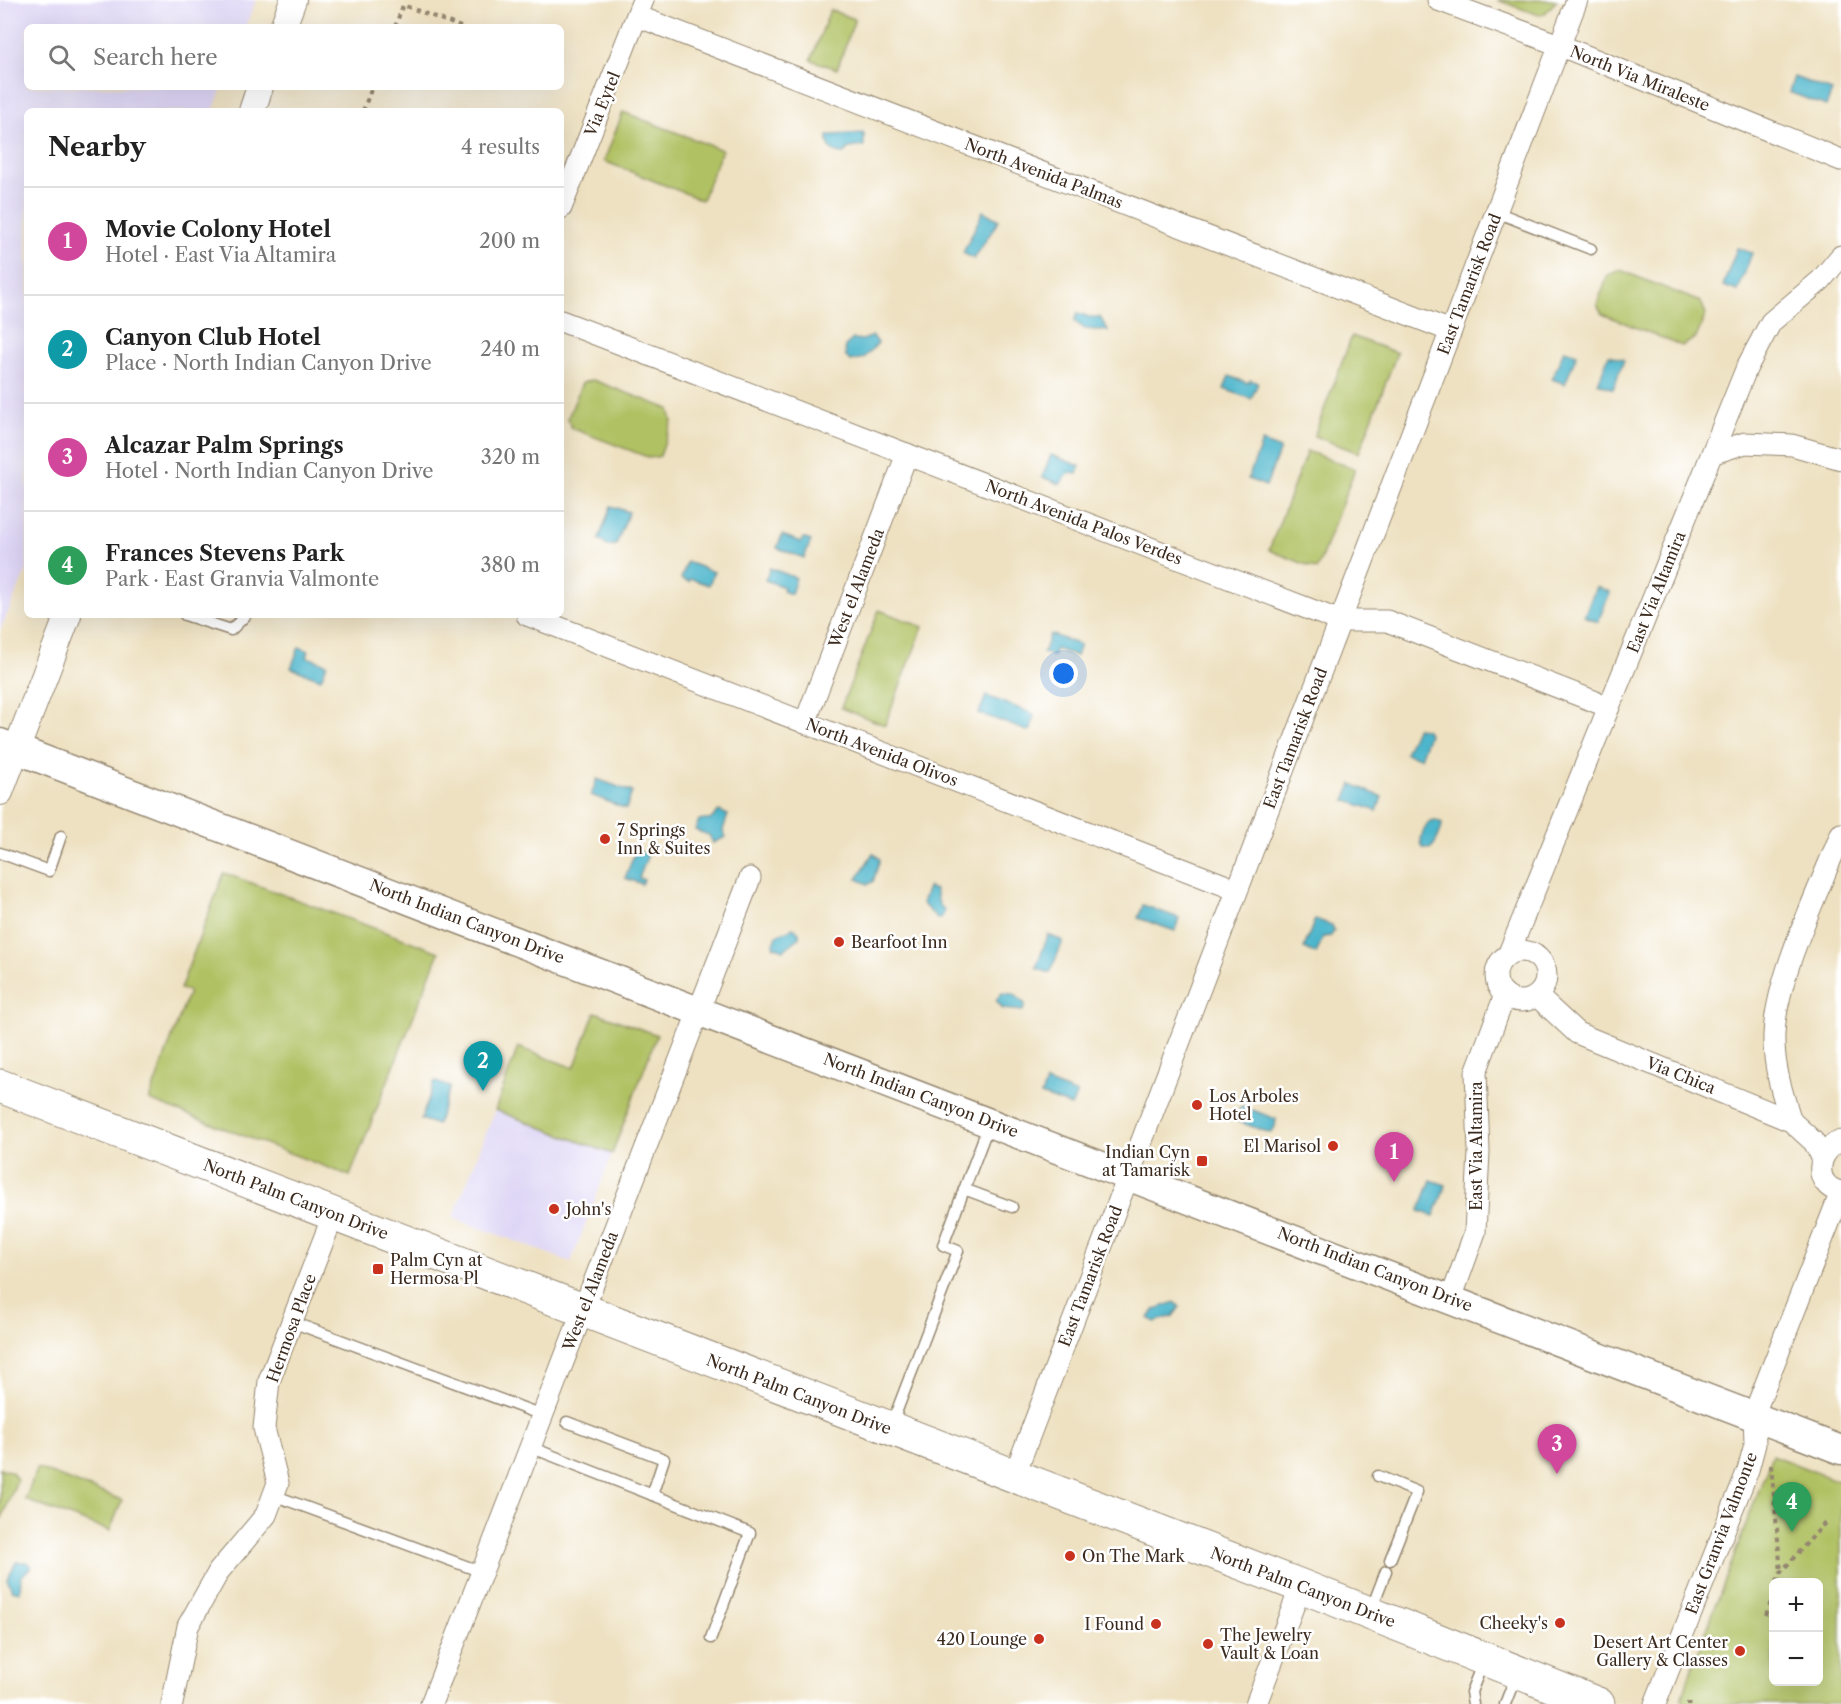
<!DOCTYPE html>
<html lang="en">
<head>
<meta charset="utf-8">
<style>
	:root { --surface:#fff; --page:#f2f2f2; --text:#222; --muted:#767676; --line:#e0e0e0; --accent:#c8321e }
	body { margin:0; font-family:"Libre Caslon Text",serif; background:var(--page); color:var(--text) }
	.controls { position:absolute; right:18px; bottom:18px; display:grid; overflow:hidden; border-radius:9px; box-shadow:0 6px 24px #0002 }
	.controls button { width:54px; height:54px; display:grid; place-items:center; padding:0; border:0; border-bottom:2px solid var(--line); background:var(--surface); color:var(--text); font:30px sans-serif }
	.you { position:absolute; left:1064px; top:674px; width:21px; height:21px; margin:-15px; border:4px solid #fff; border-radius:50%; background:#1a73e8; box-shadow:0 0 0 9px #1a73e833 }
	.badge { display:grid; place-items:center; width:39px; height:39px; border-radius:50%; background:var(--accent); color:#fff; font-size:20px; font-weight:700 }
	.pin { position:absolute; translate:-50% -50px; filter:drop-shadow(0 2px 3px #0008) }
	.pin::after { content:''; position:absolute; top:32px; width:21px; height:18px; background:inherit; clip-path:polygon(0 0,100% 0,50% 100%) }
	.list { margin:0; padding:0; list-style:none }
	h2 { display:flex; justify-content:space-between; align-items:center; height:78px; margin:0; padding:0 24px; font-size:26px }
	h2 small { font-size:20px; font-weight:400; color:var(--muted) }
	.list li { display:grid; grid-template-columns:39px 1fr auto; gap:18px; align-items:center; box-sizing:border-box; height:108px; padding:0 24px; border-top:2px solid var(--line) }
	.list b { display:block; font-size:22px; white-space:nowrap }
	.list p { margin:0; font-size:20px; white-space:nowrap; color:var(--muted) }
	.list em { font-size:20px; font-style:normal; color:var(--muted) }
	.icon { flex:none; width:33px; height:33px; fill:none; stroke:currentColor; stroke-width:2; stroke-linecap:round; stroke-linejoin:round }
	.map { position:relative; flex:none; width:1841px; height:1704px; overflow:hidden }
	.search { position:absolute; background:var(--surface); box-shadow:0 6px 24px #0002; left:24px; top:24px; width:540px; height:66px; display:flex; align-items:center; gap:15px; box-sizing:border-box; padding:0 21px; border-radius:9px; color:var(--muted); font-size:22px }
	.panel { position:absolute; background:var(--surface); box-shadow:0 6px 24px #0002; left:24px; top:108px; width:540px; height:510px; border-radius:9px }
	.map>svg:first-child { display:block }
	.built { fill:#ded5f5 }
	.green { fill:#b0c163; stroke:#767640; stroke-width:1.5; fill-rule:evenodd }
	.water { fill:#4eb6cc; stroke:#447075; stroke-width:1.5 }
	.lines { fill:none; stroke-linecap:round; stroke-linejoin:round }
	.service-casing { stroke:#948670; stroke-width:13 }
	.minor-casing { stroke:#948670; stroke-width:23 }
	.tertiary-casing { stroke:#948670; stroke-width:28 }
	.secondary-casing { stroke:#948670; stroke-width:31 }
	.primary-casing { stroke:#948670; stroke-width:35 }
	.path { stroke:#948670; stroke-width:4; stroke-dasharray:4.5 4.5; stroke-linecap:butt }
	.service { stroke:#fff; stroke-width:10 }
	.minor { stroke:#fff; stroke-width:21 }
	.tertiary { stroke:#fff; stroke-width:26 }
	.secondary { stroke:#fff; stroke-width:28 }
	.primary { stroke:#fff; stroke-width:33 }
	.poi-dot { fill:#c8321e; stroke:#fff; stroke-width:2 }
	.labels { text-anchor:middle; stroke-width:5; stroke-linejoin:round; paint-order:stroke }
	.street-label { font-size:16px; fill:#3b2a1e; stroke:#fff }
	.poi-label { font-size:16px; fill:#3b2a1e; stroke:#fff; text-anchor:start }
</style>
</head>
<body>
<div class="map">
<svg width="1841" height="1704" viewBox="0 0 1841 1704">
	<rect width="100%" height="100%" fill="#fff"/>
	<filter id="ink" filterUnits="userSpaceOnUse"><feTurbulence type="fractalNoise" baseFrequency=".0167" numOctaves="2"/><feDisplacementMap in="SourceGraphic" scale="12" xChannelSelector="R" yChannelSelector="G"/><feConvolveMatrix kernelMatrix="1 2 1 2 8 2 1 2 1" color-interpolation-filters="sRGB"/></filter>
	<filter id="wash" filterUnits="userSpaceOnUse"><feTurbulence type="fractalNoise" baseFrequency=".008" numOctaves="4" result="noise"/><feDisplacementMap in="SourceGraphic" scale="24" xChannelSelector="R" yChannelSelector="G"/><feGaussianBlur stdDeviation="1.35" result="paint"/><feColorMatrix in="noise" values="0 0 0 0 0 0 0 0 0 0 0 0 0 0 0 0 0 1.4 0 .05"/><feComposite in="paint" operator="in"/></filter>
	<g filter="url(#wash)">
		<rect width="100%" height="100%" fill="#eee1c1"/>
		<g class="built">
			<path d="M0,0H256L245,27H27V87H222L213,111H27V569L0,631Z"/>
			<path d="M495,1110L612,1154L571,1262L453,1218Z"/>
		</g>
		<g class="green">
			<path d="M1497,0H1557L1545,13L1539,15Z"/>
			<path d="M830,10L855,19L837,69L811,60Z"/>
			<path d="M623,112L722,150L702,200L604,161Z"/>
			<path d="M1620,270L1701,302L1706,314L1696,338L1682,346L1602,314L1597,304L1608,275Z"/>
			<path d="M1352,336L1397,353L1359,453L1314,436Z"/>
			<path d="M593,380L669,409L672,421L660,456L650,458L571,428L568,418L582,383Z"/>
			<path d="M1307,451L1355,469L1317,569L1269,550Z"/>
			<path d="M879,610L923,627L885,725L841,708Z"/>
			<path d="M224,873L439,952L350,1176L149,1100L189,991L180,989Z"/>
			<path d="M595,1012L657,1035L612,1154L495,1110L518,1047L574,1068Z"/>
			<path d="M1772,1455L1841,1482V1704H1684L1681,1698ZM1774,1582H1818V1682H1774Z"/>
			<path d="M0,1468L12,1472L17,1480L0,1523Z"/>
			<path d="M37,1468L122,1500L110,1531L25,1500Z"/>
		</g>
		<g class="water">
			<path d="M1794,77L1832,91L1826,106L1789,92Z"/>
			<path d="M864,133V146L849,148L843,154C832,154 827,146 828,136L832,135Z"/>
			<path d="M983,211L999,220L974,259L963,253Z"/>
			<path d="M1737,248L1752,253L1738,291L1723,286Z"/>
			<path d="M1078,313L1089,317H1100L1108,331L1085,329L1074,321Z"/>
			<path d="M873,336L878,343L864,358L851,361L846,357L845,346L853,339L863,340Z"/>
			<path d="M1564,350L1577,354L1565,384L1552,379Z"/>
			<path d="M1609,355L1624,360L1613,389L1598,383Z"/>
			<path d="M1229,376L1248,383L1250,380L1258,383L1251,399L1224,389Z"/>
			<path d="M1262,442L1280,449L1266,486L1248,479Z"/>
			<path d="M1051,455L1080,466L1077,474L1070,472L1060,484L1042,477Z"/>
			<path d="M611,506L629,512L616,545L607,546L599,539Z"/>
			<path d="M782,535L801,542L803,538L811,541L804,558L777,548Z"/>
			<path d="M687,562L714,572L709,585L691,579L689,582L681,579Z"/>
			<path d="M770,568L796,578L791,594L783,591L784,587L765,580Z"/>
			<path d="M1596,587L1610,592L1598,622L1584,616Z"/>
			<path d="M1050,634L1080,645L1076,656L1056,649L1053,656L1043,653Z"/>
			<path d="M299,647L309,651L307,657L327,664L321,679L291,668Z"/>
			<path d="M986,696L1034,714L1031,730L1027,731L979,713Z"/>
			<path d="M1416,728L1425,729L1429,734L1420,758L1405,753Z"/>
			<path d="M597,779L632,792L626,809L591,795Z"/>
			<path d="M1352,784L1382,797L1377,811L1345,800Z"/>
			<path d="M719,811L728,815L723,830L726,837L713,843L709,835L695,830L699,820H710Z"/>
			<path d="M1436,820L1442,823C1442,830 1435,847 1429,849L1423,848C1418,839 1424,828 1430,821Z"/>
			<path d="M636,850L648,855L639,878L644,880L642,884L625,878Z"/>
			<path d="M873,853L880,859L873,882L868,884L857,879Z"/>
			<path d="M928,887L935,890L939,904L945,911L941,918L937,919L922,903Z"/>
			<path d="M1143,905L1179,918L1175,931L1138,918Z"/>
			<path d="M1315,919L1332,925L1334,930L1331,936L1323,937L1316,954L1304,948Z"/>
			<path d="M793,928L799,932V938L784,950L773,946L777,935Z"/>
			<path d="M1048,935L1063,941L1050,973L1036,968Z"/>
			<path d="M1002,993L1014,994L1025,1004L1023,1011L1003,1009L996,1000Z"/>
			<path d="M435,1081L450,1087L437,1125L421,1119Z"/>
			<path d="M1046,1082L1077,1094L1071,1106L1041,1095Z"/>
			<path d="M1242,1106L1276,1119L1275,1127L1270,1133L1237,1121L1238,1112Z"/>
			<path d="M1431,1180L1446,1185L1434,1216L1419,1211Z"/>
			<path d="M1175,1302L1180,1307L1173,1316L1155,1322L1149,1318L1155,1309Z"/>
			<path d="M16,1562H27L31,1567L21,1577L20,1592L12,1590L7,1579Z"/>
		</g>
	</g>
	<g filter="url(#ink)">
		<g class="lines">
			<g class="service-casing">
				<g id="service">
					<path d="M1496,212L1591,249"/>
					<path d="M185,615L231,630L246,615"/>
					<path d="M0,853L49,871L61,836"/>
					<path d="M964,1189L1012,1207"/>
					<path d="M292,1322L542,1415"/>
					<path d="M567,1422L664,1459L652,1495"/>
					<path d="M891,1426L958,1251L943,1245L989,1124"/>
					<path d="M530,1447L750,1533L711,1638"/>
					<path d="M1378,1476L1417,1492L1390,1560"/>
					<path d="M273,1495L482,1572"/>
					<path d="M1371,1610L1386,1571"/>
					<path d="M1473,1704L1471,1692L1483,1662"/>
					<path d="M1505,1704L1516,1676"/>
				</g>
			</g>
			<g class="minor-casing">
				<g id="minor">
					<path d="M1438,0L1559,45L1841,160"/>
					<path d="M637,16L1451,331"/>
					<path d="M561,208L643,0"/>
					<path d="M561,321L1340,621H1387L1609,707"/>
					<path d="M1714,453L1745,443L1792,445L1841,459"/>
					<path d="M527,615L1237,890"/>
					<path d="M805,723L907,454"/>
					<circle cx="1521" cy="976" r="25"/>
					<path d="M1509,953L1747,367L1771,322L1821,280L1841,256"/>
					<path d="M1537,996L1577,1033L1791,1121L1814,1142L1822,1157"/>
					<path d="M1791,1121C1782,1093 1773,1065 1774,1035C1776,976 1819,891 1841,834"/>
					<path d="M1841,1141C1816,1150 1812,1186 1841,1192"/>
					<path d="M1451,1299L1475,1232L1479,1152L1476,1072L1505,995"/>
					<path d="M1014,1476L1577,0"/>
					<path d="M172,1704L188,1626L219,1571L266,1515L278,1483L264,1428L269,1381L334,1213"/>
					<path d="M431,1704L750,878"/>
					<path d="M1256,1704L1301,1586"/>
					<path d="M1655,1704L1748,1470L1755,1444L1754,1414L1841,1192"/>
				</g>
			</g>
			<g class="tertiary-casing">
				<g id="tertiary">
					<path d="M283,27L293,0"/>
					<path d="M252,111L260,87"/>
					<path d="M0,792L68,615"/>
				</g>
			</g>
			<g class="secondary-casing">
				<path id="secondary" d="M0,743L1841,1450"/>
			</g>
			<g class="primary-casing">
				<path id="primary" d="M0,1086L1301,1586L1598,1704"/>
			</g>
			<g class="path">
				<path d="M395,27L403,5L461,27"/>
				<path d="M363,111L372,87"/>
				<path d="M1771,1465L1781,1572"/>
				<path d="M1777,1582L1781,1572L1825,1523"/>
				<path d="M1766,1615L1774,1594"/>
				<path d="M1686,1704H1692"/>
			</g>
			<use href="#service" class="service"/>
			<use href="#minor" class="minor"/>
			<use href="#tertiary" class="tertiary"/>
			<use href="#secondary" class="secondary"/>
			<use href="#primary" class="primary"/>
		</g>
	</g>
	<g class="poi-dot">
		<circle cx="605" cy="839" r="6"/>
		<circle cx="839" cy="942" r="6"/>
		<circle cx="1197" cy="1105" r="6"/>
		<circle cx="1333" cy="1146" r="6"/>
		<rect x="1196" y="1155" width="12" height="12" rx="3"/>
		<circle cx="554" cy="1209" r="6"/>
		<rect x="372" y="1263" width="12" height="12" rx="3"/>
		<circle cx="1070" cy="1556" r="6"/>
		<circle cx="1560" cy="1623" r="6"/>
		<circle cx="1156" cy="1624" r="6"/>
		<circle cx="1039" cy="1639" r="6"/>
		<circle cx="1208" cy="1644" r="6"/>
		<circle cx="1740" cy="1651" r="6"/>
	</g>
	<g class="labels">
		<g class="street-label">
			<text transform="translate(1640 78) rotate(22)" y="6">North Via Miraleste</text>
			<text transform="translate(602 104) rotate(-68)" y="6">Via Eytel</text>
			<text transform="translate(1044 173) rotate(21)" y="6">North Avenida Palmas</text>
			<text transform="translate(1469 284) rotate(-69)" y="6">East Tamarisk Road</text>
			<text transform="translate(1084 522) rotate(21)" y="6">North Avenida Palos Verdes</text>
			<text transform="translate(856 588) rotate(-69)" y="6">West el Alameda</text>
			<text transform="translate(1656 592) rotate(-68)" y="6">East Via Altamira</text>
			<text transform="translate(1295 738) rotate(-69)" y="6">East Tamarisk Road</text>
			<text transform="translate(882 752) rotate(21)" y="6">North Avenida Olivos</text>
			<text transform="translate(467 921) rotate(21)" y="6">North Indian Canyon Drive</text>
			<text transform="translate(1681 1075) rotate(22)" y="6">Via Chica</text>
			<text transform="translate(921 1095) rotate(21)" y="6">North Indian Canyon Drive</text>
			<text transform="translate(1476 1146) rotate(-90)" y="6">East Via Altamira</text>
			<text transform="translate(296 1199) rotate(21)" y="6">North Palm Canyon Drive</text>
			<text transform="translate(1375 1269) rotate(21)" y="6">North Indian Canyon Drive</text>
			<text transform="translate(1090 1276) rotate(-69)" y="6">East Tamarisk Road</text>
			<text transform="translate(590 1291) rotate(-69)" y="6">West el Alameda</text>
			<text transform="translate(291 1328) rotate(-70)" y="6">Hermosa Place</text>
			<text transform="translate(799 1394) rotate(21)" y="6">North Palm Canyon Drive</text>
			<text transform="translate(1721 1533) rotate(-69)" y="6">East Granvia Valmonte</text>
			<text transform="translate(1303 1587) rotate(21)" y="6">North Palm Canyon Drive</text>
		</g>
		<g class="poi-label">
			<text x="617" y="836">7 Springs<tspan x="617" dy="18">Inn &amp; Suites</tspan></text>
			<text x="851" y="948">Bearfoot Inn</text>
			<text x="1209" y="1102">Los Arboles<tspan x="1209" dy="18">Hotel</tspan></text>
			<text x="1321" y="1152" text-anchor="end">El Marisol</text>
			<text x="1190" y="1158" text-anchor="end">Indian Cyn<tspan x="1190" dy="18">at Tamarisk</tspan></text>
			<text x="566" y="1215">John's</text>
			<text x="390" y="1266">Palm Cyn at<tspan x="390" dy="18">Hermosa Pl</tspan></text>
			<text x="1082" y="1562">On The Mark</text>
			<text x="1548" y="1629" text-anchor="end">Cheeky's</text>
			<text x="1144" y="1630" text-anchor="end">I Found</text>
			<text x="1220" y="1641">The Jewelry<tspan x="1220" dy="18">Vault &amp; Loan</tspan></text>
			<text x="1027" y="1645" text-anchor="end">420 Lounge</text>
			<text x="1728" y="1648" text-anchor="end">Desert Art Center<tspan x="1728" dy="18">Gallery &amp; Classes</tspan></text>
		</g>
	</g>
</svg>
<div class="controls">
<button>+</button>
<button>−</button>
</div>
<div class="you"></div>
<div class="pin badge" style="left:1394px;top:1182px;background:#d1479c">1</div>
<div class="pin badge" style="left:483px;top:1091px;background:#0f9aa8">2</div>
<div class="pin badge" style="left:1557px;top:1474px;background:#d1479c">3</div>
<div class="pin badge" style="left:1792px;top:1532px;background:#2e9e5b">4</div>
<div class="search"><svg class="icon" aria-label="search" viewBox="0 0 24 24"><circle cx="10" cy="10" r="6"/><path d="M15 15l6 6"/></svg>Search here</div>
<section class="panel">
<h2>Nearby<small>4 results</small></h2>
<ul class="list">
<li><span class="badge" style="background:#d1479c">1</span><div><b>Movie Colony Hotel</b><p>Hotel · East Via Altamira</p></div><em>200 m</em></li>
<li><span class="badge" style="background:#0f9aa8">2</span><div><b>Canyon Club Hotel</b><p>Place · North Indian Canyon Drive</p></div><em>240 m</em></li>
<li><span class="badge" style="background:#d1479c">3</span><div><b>Alcazar Palm Springs</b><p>Hotel · North Indian Canyon Drive</p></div><em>320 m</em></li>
<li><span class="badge" style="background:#2e9e5b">4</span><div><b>Frances Stevens Park</b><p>Park · East Granvia Valmonte</p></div><em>380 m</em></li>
</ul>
</section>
</div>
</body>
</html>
